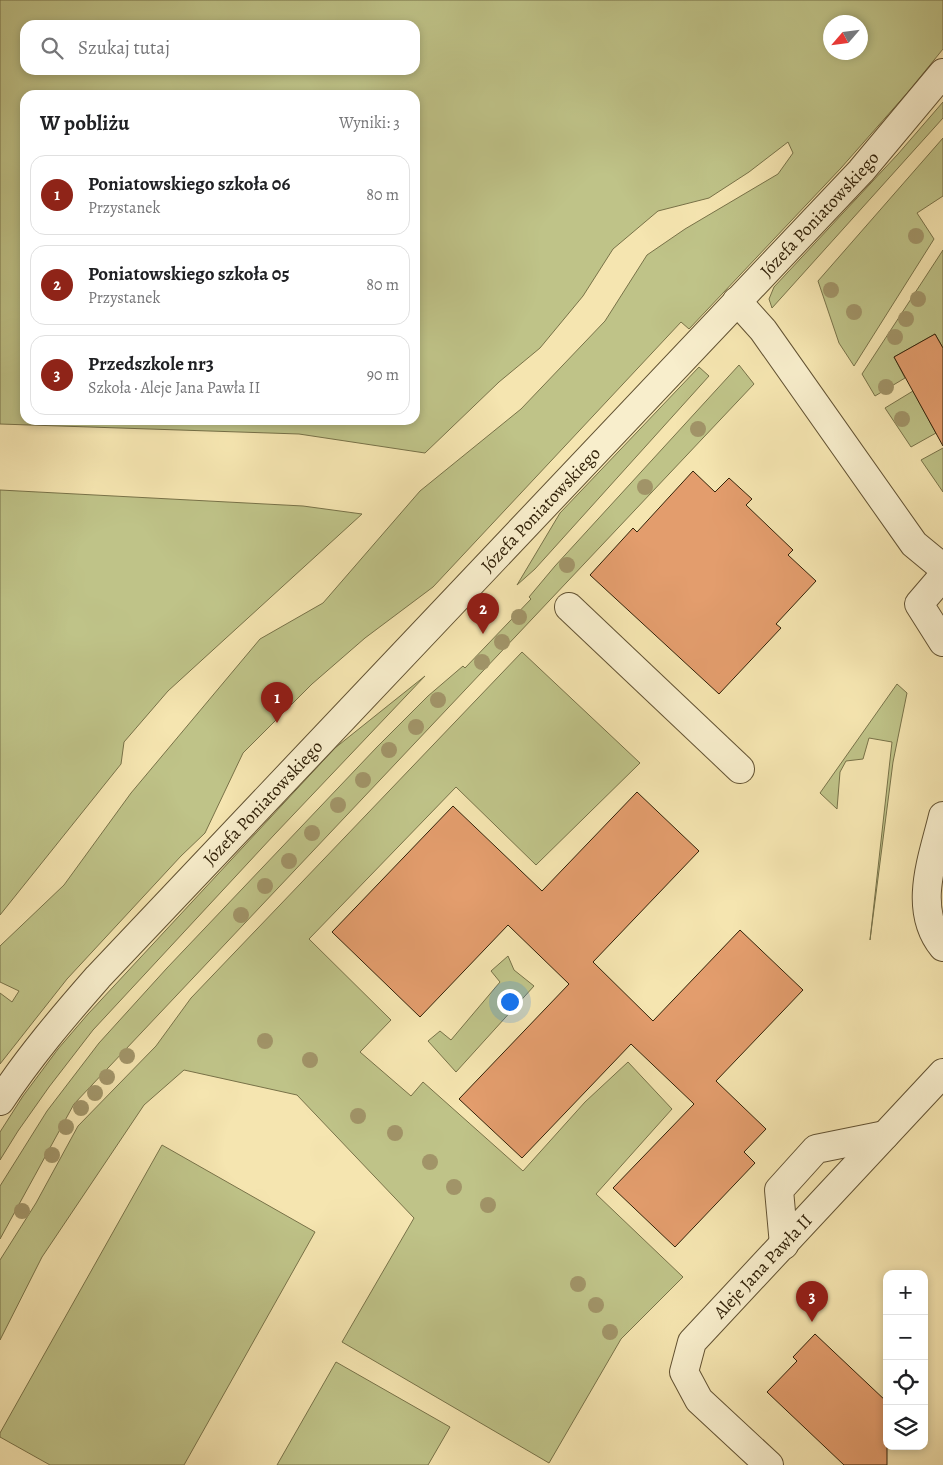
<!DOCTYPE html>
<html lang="pl">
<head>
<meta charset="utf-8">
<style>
	:root { --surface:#fff; --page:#f2f2f2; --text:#202124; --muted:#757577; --line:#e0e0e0; --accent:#8f2418 }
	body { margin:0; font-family:Alegreya,serif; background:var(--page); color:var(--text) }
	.controls { position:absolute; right:15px; bottom:15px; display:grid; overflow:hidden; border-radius:10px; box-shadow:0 2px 8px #0003 }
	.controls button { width:45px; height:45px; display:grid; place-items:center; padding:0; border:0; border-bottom:1px solid var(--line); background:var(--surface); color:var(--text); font:25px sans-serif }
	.compass { position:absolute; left:823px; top:15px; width:45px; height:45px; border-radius:50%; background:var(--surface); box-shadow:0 2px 8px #0003; rotate:242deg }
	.you { position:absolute; left:509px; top:1001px; width:18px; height:18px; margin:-12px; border:4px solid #fff; border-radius:50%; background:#1a73e8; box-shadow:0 0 0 8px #1a73e833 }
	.badge { display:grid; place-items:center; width:32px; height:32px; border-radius:50%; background:var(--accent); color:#fff; font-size:16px; font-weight:700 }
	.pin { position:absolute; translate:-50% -41px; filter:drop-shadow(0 1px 2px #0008) }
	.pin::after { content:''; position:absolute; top:26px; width:18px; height:15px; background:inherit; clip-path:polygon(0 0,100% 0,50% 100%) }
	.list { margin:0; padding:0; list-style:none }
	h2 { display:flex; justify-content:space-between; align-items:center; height:65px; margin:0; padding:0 20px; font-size:21px }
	h2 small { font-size:16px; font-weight:400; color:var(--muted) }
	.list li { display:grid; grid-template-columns:32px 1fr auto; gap:15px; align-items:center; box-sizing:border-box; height:80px; margin:0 10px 10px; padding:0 10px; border:1px solid var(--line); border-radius:15px }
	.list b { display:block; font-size:19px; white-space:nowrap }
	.list p { margin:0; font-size:16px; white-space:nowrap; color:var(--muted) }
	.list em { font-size:16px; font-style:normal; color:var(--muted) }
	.icon { flex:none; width:28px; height:28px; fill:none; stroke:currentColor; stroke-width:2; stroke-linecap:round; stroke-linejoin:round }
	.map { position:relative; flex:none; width:943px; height:1465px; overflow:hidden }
	.search { position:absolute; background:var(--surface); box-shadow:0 2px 8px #0003; left:20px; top:20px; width:400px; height:55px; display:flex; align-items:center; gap:12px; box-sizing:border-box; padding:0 18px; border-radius:15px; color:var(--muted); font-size:19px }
	.panel { position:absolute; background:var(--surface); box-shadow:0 2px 8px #0003; left:20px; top:90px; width:400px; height:335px; border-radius:15px }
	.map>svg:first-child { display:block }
	.green { fill:#bfc388; stroke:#787248; fill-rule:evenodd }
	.building { fill:#e39d6d; stroke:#312108 }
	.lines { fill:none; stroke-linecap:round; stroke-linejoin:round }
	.minor-casing { stroke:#625232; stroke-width:30 }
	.minor { stroke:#f8eecc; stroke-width:28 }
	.tree { fill:#a19468 }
	.labels { text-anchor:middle; stroke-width:4; stroke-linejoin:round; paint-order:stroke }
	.street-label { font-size:18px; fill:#312108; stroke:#f8eecc }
</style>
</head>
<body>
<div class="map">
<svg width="943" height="1465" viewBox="0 0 943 1465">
	<rect width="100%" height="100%" fill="#f5e5b0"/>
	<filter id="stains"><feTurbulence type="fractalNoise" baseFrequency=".004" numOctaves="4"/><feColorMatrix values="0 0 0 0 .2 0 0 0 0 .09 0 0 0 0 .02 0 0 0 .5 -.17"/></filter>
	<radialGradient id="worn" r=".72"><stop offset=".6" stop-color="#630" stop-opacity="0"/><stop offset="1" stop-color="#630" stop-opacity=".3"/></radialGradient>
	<g class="green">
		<path d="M0,0H943V49L908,92L841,168L689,329L681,322L433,587L365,638L312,684L243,753L205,833L181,856L67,979L0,1064V993L12,1002L19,991L0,982V946L64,885L131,793L260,639L323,603L420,491L521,409L605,321L647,255L685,229L778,174L793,153L788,142L749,172L709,198L658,211L613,249L583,296L540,348L499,382L425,453L299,434L0,424ZM830,22H860V52H830ZM25,25H415V70H25ZM25,95H415V420H25Z"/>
		<path d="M943,102V118L772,308L769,299L774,287L898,154Z"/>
		<path d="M943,138V196L917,213L934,239L854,366L839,343L818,281Z"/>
		<path d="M943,250V348L935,334L894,357L905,378L875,396L862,374Z"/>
		<path d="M739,365L754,384L74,1104L0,1239V1186L47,1111L99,1043L167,968L377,747L428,696L463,666L465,668L531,599L529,597L555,566Z"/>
		<path d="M699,367L709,376L535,569L517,585L560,513Z"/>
		<path d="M913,391L936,433L911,447L885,408Z"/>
		<path d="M943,448V492L921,460Z"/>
		<path d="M0,490L303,506L362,514L168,691L124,742L121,764L0,915Z"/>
		<path d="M522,652L640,763L536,865L456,787L309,939L391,1020L360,1052L411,1096L423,1082L523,1171L585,1102L628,1062L672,1109L596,1194L683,1277L621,1339L549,1463L342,1342L414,1218L297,1095L184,1070L144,1105L42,1257L0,1340V1260L36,1203L78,1126L156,1046L191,998Z"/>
		<path d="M425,676L274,835L93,1030L49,1087L18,1131L0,1160V1132L23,1096L58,1049L88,1014L335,748Z"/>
		<path d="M897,684L907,693L893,762L870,940L892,742L869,738L863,759L846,761L840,772L837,809L820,793Z"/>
		<path d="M508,956L514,970L534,986L456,1072L428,1041L440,1031L451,1040L500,982L491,971Z"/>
		<path d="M162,1145L315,1232L184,1465H50L0,1437V1433Z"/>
		<path d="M336,1362L450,1427L428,1465H277Z"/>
	</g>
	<g class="building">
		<path d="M935,334L943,348V446L894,357Z"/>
		<path d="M693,471L715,492L729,478L752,499L746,505L793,550L788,555L816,581L776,624L781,628L719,694L590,575L633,528L637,532Z"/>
		<path d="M637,792L699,851L593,962L653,1021L740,930L803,990L716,1081L766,1129L744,1152L755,1163L675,1247L613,1188L694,1104L631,1044L522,1158L459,1099L569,984L508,925L420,1017L332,932L453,806L542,891Z"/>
		<path d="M815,1334L887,1402V1465H844L767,1392L797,1361L793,1357Z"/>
	</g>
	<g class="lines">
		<g class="minor-casing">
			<g id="minor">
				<path d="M737,301L763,330L914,544L943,568"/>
				<path d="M943,576L919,604L943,642"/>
				<path d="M569,607L740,769"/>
				<path d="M943,816C933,858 912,909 943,947"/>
				<path id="s1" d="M0,1101C29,1057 63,1017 98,977L861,171L943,73"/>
				<path d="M784,1245L779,1190L816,1149L885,1135"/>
				<path id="s2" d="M769,1465L699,1400L684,1372L692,1342L943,1073"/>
			</g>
		</g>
		<use href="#minor" class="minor"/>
	</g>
	<g class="tree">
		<circle cx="916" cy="236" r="8"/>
		<circle cx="831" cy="290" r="8"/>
		<circle cx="918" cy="299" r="8"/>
		<circle cx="854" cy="312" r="8"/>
		<circle cx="906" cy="319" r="8"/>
		<circle cx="895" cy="337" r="8"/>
		<circle cx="886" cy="387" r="8"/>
		<circle cx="902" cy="419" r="8"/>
		<circle cx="698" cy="429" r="8"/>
		<circle cx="645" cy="487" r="8"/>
		<circle cx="567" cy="565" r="8"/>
		<circle cx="519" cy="617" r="8"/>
		<circle cx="502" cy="642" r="8"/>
		<circle cx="482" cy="662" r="8"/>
		<circle cx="438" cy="700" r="8"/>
		<circle cx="416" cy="727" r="8"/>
		<circle cx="389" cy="750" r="8"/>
		<circle cx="363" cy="780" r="8"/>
		<circle cx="338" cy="805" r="8"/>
		<circle cx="312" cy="833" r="8"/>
		<circle cx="289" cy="861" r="8"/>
		<circle cx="265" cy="886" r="8"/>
		<circle cx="241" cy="915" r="8"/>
		<circle cx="265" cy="1041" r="8"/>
		<circle cx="127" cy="1056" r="8"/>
		<circle cx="310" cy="1060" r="8"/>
		<circle cx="107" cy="1077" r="8"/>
		<circle cx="95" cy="1093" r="8"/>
		<circle cx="81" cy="1108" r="8"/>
		<circle cx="358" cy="1116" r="8"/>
		<circle cx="66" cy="1127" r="8"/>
		<circle cx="395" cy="1133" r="8"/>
		<circle cx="52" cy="1155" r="8"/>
		<circle cx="430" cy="1162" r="8"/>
		<circle cx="454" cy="1187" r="8"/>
		<circle cx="488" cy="1205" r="8"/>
		<circle cx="22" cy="1211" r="8"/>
		<circle cx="578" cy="1284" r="8"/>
		<circle cx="596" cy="1305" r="8"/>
		<circle cx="610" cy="1332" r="8"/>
	</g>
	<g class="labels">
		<g class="street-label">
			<text dy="6" stroke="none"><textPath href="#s1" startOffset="1208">Józefa Poniatowskiego</textPath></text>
			<text dy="6" stroke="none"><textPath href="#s1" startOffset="802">Józefa Poniatowskiego</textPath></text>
			<text dy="6" stroke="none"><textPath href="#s1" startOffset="398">Józefa Poniatowskiego</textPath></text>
			<text dy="6" stroke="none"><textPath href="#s2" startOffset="262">Aleje Jana Pawła II</textPath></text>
		</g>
	</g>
	<rect width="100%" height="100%" filter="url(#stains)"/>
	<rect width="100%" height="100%" fill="url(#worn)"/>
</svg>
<div class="controls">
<button>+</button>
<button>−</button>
<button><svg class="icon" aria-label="locate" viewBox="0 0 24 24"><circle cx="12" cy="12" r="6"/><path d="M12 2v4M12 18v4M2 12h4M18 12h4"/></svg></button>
<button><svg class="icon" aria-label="layers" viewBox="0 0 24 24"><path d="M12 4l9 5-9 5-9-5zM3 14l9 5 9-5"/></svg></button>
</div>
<svg class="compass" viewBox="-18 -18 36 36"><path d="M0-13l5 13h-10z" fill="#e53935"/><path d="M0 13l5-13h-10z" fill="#757577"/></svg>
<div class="you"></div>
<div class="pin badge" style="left:277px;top:723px">1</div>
<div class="pin badge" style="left:483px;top:634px">2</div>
<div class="pin badge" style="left:812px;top:1322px">3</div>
<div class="search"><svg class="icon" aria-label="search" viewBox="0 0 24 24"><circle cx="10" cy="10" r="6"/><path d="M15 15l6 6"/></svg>Szukaj tutaj</div>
<section class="panel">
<h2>W pobliżu<small>Wyniki: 3</small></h2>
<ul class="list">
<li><span class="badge">1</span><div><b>Poniatowskiego szkoła 06</b><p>Przystanek</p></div><em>80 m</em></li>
<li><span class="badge">2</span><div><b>Poniatowskiego szkoła 05</b><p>Przystanek</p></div><em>80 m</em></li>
<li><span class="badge">3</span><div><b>Przedszkole nr3</b><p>Szkoła · Aleje Jana Pawła II</p></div><em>90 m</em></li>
</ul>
</section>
</div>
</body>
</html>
